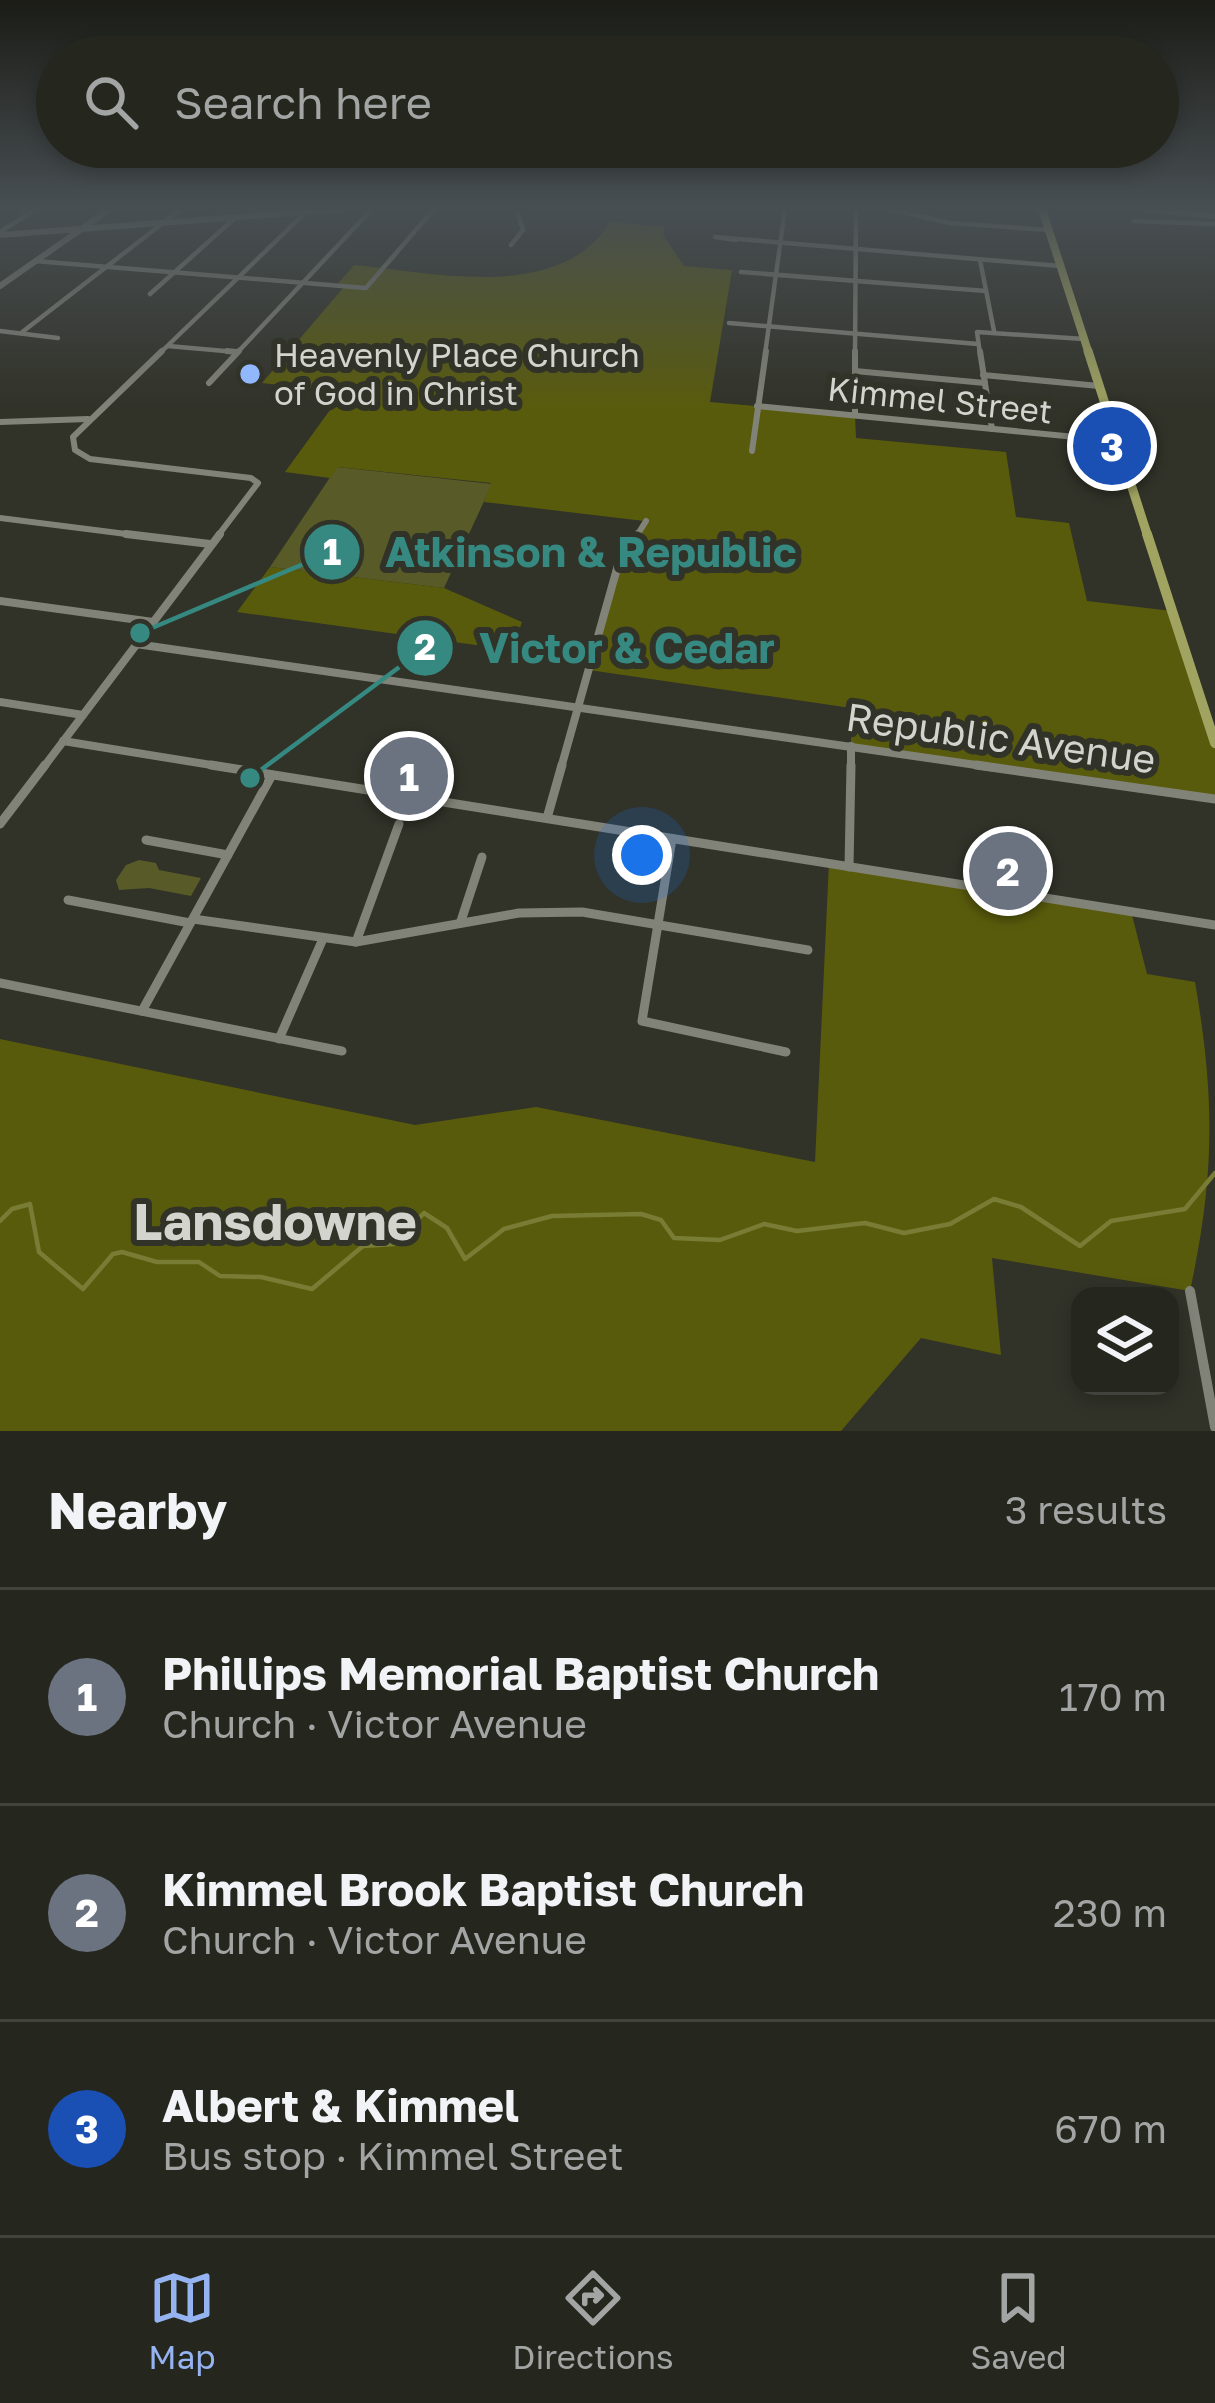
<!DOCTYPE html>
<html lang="en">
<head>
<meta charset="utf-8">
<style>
	:root { --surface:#25261e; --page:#31322b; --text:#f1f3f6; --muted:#a3a5a4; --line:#42433c; --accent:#95b2f1 }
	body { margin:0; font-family:"Golos Text",sans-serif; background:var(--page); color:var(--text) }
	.controls { position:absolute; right:36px; bottom:36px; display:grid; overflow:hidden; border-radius:24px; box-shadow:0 6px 18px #0003 }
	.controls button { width:108px; height:108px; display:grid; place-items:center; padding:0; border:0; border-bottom:3px solid var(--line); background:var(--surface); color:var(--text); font:60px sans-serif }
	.you { position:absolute; left:642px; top:855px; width:42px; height:42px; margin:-30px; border:9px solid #fff; border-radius:50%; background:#1a73e8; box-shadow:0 0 0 18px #1a73e833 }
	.badge { display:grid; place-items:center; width:78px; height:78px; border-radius:50%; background:var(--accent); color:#fff; font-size:39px; font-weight:700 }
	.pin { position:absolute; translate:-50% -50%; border:6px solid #fff; box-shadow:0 3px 12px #0006 }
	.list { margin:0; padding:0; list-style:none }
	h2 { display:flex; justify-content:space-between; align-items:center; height:156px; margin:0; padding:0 48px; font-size:51px }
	h2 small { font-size:39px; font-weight:400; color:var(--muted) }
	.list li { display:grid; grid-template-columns:78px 1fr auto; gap:36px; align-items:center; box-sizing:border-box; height:216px; padding:0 48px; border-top:3px solid var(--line) }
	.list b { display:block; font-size:45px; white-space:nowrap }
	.list p { margin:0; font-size:39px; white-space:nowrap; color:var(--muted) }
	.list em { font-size:39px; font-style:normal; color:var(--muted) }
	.icon { flex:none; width:66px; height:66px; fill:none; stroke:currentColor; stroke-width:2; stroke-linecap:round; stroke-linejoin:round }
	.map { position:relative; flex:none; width:1215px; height:1431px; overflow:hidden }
	.search { position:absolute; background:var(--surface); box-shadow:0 6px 18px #0003; left:36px; right:36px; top:36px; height:132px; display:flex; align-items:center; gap:30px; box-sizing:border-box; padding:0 42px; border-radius:66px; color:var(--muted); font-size:45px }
	.sheet { height:804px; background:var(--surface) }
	nav { display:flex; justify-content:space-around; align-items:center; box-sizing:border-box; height:168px; border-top:3px solid var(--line); background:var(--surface); font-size:33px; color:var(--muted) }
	nav a { display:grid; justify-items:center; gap:6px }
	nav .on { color:var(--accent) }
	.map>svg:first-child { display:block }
	.green { fill:#585b27 }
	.forest { fill:#595b0c }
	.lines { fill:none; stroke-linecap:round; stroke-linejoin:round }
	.stream { stroke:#787c34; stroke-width:4.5 }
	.street-far4 { stroke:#828378; stroke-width:4.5 }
	.street-far3 { stroke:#828378; stroke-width:6 }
	.street-far2 { stroke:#828378; stroke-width:8 }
	.street-far1 { stroke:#828378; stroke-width:9 }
	.street { stroke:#828378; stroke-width:10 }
	.secondary { stroke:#828378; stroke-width:6 }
	.primary-far2 { stroke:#a1a461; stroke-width:8 }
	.primary-far1 { stroke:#a1a461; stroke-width:9 }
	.primary { stroke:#a1a461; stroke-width:10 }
	.poi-dot { fill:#91b8fd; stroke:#313228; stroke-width:4.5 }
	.labels { text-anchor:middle; stroke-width:12; stroke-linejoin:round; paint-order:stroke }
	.far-poi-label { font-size:33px; fill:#d4d4ce; stroke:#313228; text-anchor:start }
	.far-street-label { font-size:33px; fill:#d4d4ce; stroke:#313228 }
	.street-label { font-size:39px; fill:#d4d4ce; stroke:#313228 }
	.near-neighbourhood-label { font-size:51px; font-weight:bold; fill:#d4d4ce; stroke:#313228 }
	.leader { fill:none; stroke:#368981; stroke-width:4.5 }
	.callout-dot { fill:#368981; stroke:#313228; stroke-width:4.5 }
	.mark-label { font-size:36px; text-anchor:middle; font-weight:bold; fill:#fff }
	.callout-label { font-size:42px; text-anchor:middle; font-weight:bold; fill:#368981; stroke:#313228; stroke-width:12; stroke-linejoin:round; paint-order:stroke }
</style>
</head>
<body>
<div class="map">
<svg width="1215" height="1431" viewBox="0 0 1215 1431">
	<rect width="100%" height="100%" fill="#313228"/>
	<g class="green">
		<path d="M337,467L492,484L444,588L270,567Z"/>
		<path d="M139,860L156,863L159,870L201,878L191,896L149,888L119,890L116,880L126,865Z"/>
	</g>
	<g class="forest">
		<path d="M610,222L665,227L663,235L684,266L732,270L710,402L855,415L856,438L1006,452L1016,517L1069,523L1087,601L1172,611L1215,743V799L851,746V708L589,670L618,565L644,521L484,502L491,483L338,467L330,478L285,472L343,392L262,383L343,288L336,286L354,265C426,271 559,305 610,222Z"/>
		<path d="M270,567L444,588L522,622L512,650L237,612Z"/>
		<path d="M829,863L1131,911L1147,974L1195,982C1215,1098 1215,1175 1190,1291L992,1258L1001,1355L921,1338L841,1431H0V1039L415,1125L536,1107L815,1162Z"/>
	</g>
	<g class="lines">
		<path class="stream" d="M0,1221L12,1209L30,1204L39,1252L83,1289L113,1254L122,1252L157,1262H199L220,1276L261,1277L312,1289L363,1246L394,1244L424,1213L447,1228L465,1259L504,1229L552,1216L641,1214L661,1220L674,1238L720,1240L764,1224L797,1231L865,1223L904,1233L950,1224L994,1199L1021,1207L1080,1246L1111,1221L1185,1209L1215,1173"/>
		<g class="street-far4">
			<path d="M889,209L950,223L1049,230"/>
			<path d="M1134,221L1215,224"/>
			<path d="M0,232L36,209"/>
			<path d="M736,240L715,237L1060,266"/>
			<path d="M511,245L523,230L516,209"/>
			<path d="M980,260L994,331"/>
			<path d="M35,261L366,288L434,209"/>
			<path d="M741,272L986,291"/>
			<path d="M150,294L235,218"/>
			<path d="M729,323L978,344"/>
			<path d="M0,331L58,338"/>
			<path d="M21,333L181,209"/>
			<path d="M168,346L236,352"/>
			<path d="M159,354L306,212"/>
			<path d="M236,354L372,209"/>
			<path d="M765,354L785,209"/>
			<path d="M855,354L856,209"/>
			<path d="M980,354L977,332L1084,339"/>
		</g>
		<g class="street-far3">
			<path d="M162,351L73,437L75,450L90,459L251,478L258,483L217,537"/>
			<path d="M227,351L236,352"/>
			<path d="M980,351L992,429"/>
			<path d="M855,371L985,383"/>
			<path d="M983,375L1099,386"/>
			<path d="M209,383L239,351"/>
			<path d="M757,406L1117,441"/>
			<path d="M855,415V351"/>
			<path d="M0,422L88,419"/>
			<path d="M752,451L766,351"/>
			<path d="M0,518L150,537"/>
			<path d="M636,537L646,521"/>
		</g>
		<g class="street-far2">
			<path d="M126,534L210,544"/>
			<path d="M0,601L153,622"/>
			<path d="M136,644L997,768"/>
			<path d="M0,702L83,715"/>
			<path d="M63,741L230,768"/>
			<path d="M43,768L220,534"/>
			<path d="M561,768L618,565L638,534"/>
			<path d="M851,768V746"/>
		</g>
		<g class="street-far1">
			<path d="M211,765L1215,925"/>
			<path d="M976,765L1215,799"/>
			<path d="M547,818L562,765"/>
			<path d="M0,824L45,765"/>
			<path d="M672,839L642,1021L786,1052"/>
			<path d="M146,840L228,855"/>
			<path d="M849,867L851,765"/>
			<path d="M68,900L190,923"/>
			<path d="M193,919L356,942L519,913L582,912L808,950"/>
			<path d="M461,921L482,857"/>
			<path d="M356,942L399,824"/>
			<path d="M0,983L342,1051"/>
			<path d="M142,1011L272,775"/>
			<path d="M279,1039L322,941"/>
		</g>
		<path class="street" d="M1190,1291L1215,1427"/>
		<g class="secondary">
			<path d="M1146,209L1215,216"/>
			<path d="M0,235L344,209"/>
			<path d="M0,286L110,209"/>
		</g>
		<path class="primary-far2" d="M1042,209L1089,354"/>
		<path class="primary-far1" d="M1088,351L1148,537"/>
		<path class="primary" d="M1147,534L1215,743"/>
	</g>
	<linearGradient id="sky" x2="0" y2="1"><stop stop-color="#1b1c16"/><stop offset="0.51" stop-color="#484f53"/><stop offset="1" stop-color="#484f53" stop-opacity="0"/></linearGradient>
	<rect width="1215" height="409" fill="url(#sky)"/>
	<circle class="poi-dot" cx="250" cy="374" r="12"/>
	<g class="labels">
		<g class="far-poi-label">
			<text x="274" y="367">Heavenly Place Church<tspan x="274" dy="38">of God in Christ</tspan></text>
		</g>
		<g class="far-street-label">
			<text transform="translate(940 400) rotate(6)" y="12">Kimmel Street</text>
		</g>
		<g class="street-label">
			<text transform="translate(1001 738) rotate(8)" y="14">Republic Avenue</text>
		</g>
		<g class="near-neighbourhood-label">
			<text x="275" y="1240">Lansdowne</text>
		</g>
	</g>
	<path class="leader" d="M140 633L332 552M250 778L425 648"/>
	<g class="callout-dot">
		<circle cx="140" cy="633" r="12"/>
		<circle cx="250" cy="778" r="12"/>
		<circle cx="332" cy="552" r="30"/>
		<circle cx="425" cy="648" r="30"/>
	</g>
	<g class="mark-label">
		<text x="332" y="565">1</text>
		<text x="425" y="660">2</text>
	</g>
	<g class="callout-label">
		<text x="591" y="567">Atkinson &amp; Republic</text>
		<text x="627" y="663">Victor &amp; Cedar</text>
	</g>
</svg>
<div class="controls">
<button><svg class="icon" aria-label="layers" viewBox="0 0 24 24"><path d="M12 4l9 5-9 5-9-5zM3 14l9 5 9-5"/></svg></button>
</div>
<div class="you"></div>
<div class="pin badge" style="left:409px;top:776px;background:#6b7280">1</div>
<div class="pin badge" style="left:1008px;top:871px;background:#6b7280">2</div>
<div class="pin badge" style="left:1112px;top:446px;background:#1a4fb4">3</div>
<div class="search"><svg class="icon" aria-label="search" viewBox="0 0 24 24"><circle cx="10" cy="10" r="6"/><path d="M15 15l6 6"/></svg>Search here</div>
</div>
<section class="sheet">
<h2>Nearby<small>3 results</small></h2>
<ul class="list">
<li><span class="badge" style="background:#6b7280">1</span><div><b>Phillips Memorial Baptist Church</b><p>Church · Victor Avenue</p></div><em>170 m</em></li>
<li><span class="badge" style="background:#6b7280">2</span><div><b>Kimmel Brook Baptist Church</b><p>Church · Victor Avenue</p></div><em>230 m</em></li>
<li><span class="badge" style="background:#1a4fb4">3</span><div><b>Albert &amp; Kimmel</b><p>Bus stop · Kimmel Street</p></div><em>670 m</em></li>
</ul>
</section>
<nav>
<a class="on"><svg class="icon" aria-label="map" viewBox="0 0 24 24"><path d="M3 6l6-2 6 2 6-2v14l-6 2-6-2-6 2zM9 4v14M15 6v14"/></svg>Map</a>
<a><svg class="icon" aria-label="directions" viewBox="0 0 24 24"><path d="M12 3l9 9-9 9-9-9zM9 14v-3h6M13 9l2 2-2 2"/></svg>Directions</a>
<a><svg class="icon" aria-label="saved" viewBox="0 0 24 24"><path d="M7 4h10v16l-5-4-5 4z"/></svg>Saved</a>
</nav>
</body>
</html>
